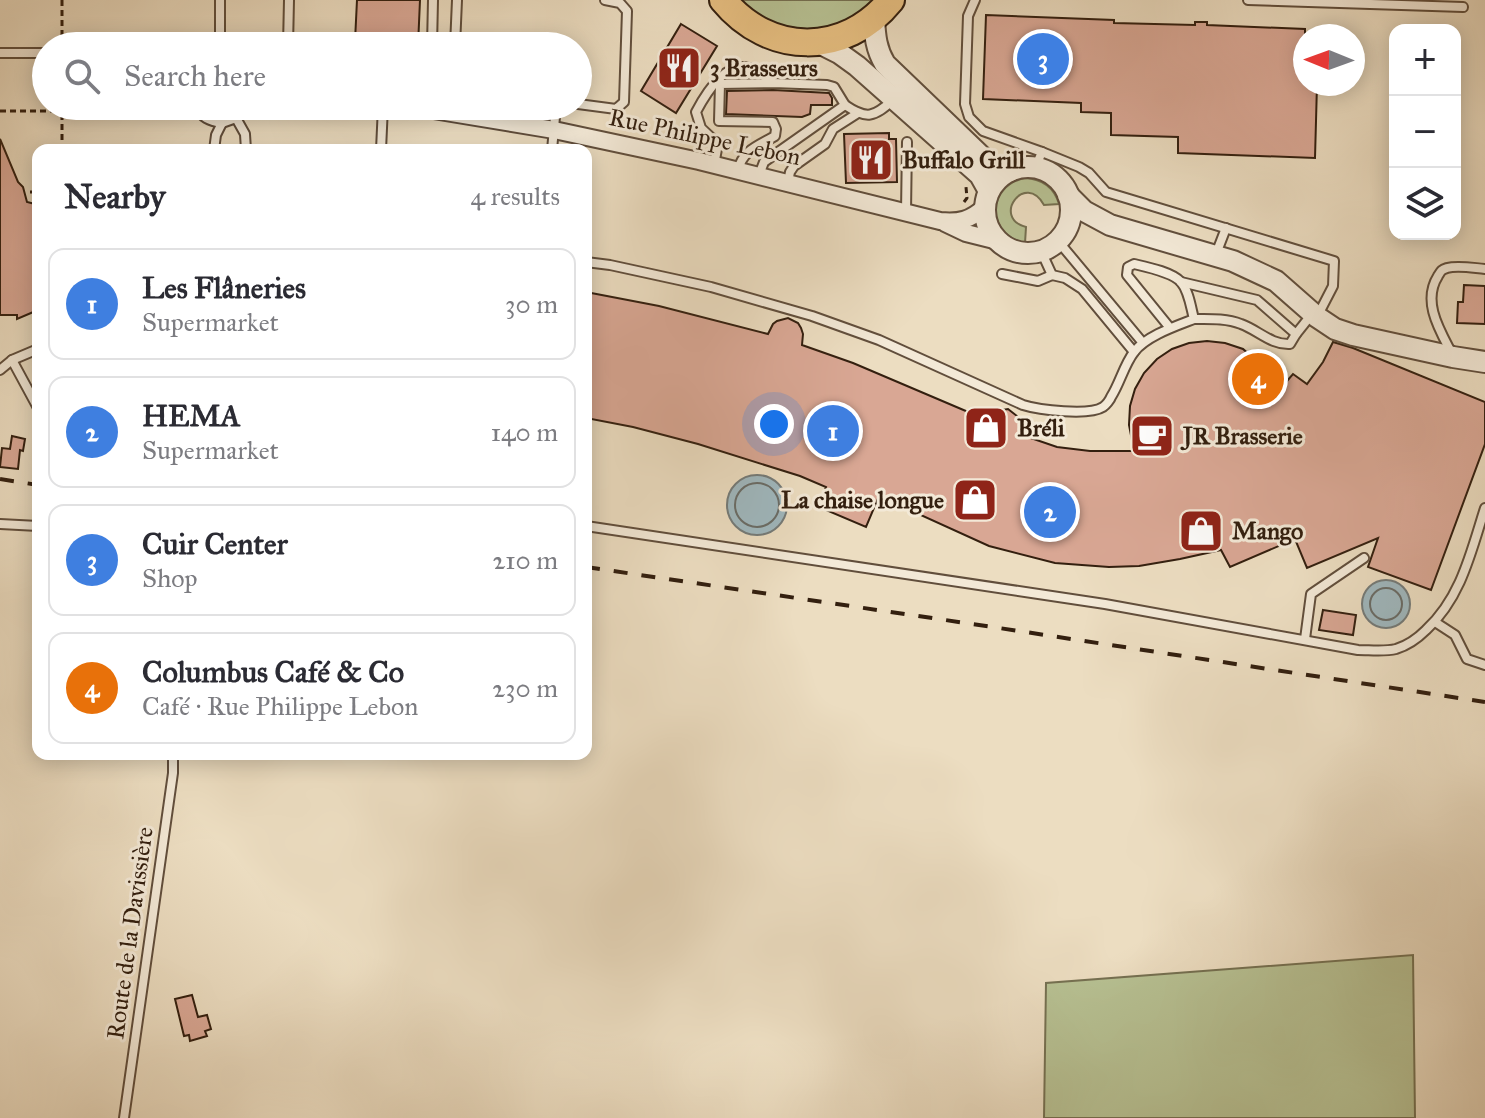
<!DOCTYPE html>
<html lang="en">
<head>
<meta charset="utf-8">
<style>
	:root { --surface:#fff; --page:#f2f2f3; --text:#2b2b33; --muted:#7c7c81; --line:#e1e1e2; --accent:#8f2418 }
	body { margin:0; font-family:"IM FELL Great Primer",serif; background:var(--page); color:var(--text) }
	.controls { position:absolute; right:24px; top:24px; display:grid; overflow:hidden; border-radius:16px; box-shadow:0 4px 20px #0003 }
	.controls button { width:72px; height:72px; display:grid; place-items:center; padding:0; border:0; border-bottom:2px solid var(--line); background:var(--surface); color:var(--text); font:40px sans-serif }
	.compass { position:absolute; left:1293px; top:24px; width:72px; height:72px; border-radius:50%; background:var(--surface); box-shadow:0 4px 20px #0003; rotate:271deg }
	.you { position:absolute; left:774px; top:424px; width:28px; height:28px; margin:-20px; border:6px solid #fff; border-radius:50%; background:#1a73e8; box-shadow:0 0 0 12px #1a73e833 }
	.badge { display:grid; place-items:center; width:52px; height:52px; border-radius:50%; background:var(--accent); color:#fff; font-size:26px; font-weight:700 }
	.pin { position:absolute; translate:-50% -50%; border:4px solid #fff; box-shadow:0 2px 8px #0006 }
	.list { margin:0; padding:0; list-style:none }
	h2 { display:flex; justify-content:space-between; align-items:center; height:104px; margin:0; padding:0 32px; font-size:34px }
	h2 small { font-size:26px; font-weight:400; color:var(--muted) }
	.list li { display:grid; grid-template-columns:52px 1fr auto; gap:24px; align-items:center; box-sizing:border-box; height:112px; margin:0 16px 16px; padding:0 16px; border:2px solid var(--line); border-radius:16px }
	.list b { display:block; font-size:30px; white-space:nowrap }
	.list p { margin:0; font-size:26px; white-space:nowrap; color:var(--muted) }
	.list em { font-size:26px; font-style:normal; color:var(--muted) }
	.icon { flex:none; width:44px; height:44px; fill:none; stroke:currentColor; stroke-width:2; stroke-linecap:round; stroke-linejoin:round }
	.map { position:relative; flex:none; width:1485px; height:1118px; overflow:hidden }
	.search { position:absolute; background:var(--surface); box-shadow:0 4px 20px #0003; left:32px; top:32px; width:560px; height:88px; display:flex; align-items:center; gap:20px; box-sizing:border-box; padding:0 28px; border-radius:44px; color:var(--muted); font-size:30px }
	.panel { position:absolute; background:var(--surface); box-shadow:0 4px 20px #0003; left:32px; top:144px; width:560px; height:616px; border-radius:16px }
	.map>svg:first-child { display:block }
	.green { fill:#b7c193; stroke:#757051; stroke-width:2 }
	.water { fill:#9fb8bf; stroke:#747b79; stroke-width:2 }
	.lines { fill:none; stroke-linecap:round; stroke-linejoin:round }
	.shore { stroke:#696c67; stroke-width:2 }
	.building { fill:#d9a794; stroke:#331f0f; stroke-width:2 }
	.service-casing { stroke:#614e3c; stroke-width:12 }
	.minor-casing { stroke:#614e3c; stroke-width:20 }
	.tertiary-casing { stroke:#614e3c; stroke-width:24 }
	.primary-casing { stroke:#331f0f; stroke-width:30 }
	.path { stroke:#331f0f; stroke-width:3; stroke-dasharray:6 4; stroke-linecap:butt }
	.service { stroke:#f3e9d7; stroke-width:8 }
	.minor { stroke:#f3e9d7; stroke-width:16 }
	.tertiary { stroke:#f3e9d7; stroke-width:20 }
	.primary { stroke:#e6be80; stroke-width:26 }
	.rail { stroke:#331f0f; stroke-width:4; stroke-dasharray:14 14; stroke-linecap:butt }
	.labels { text-anchor:middle; stroke-width:6; stroke-linejoin:round; paint-order:stroke }
	.poi-label { font-size:24px; font-weight:bold; fill:#331f0f; stroke:#f3e9d7; text-anchor:start }
	.street-label { font-size:24px; fill:#331f0f; stroke:#f3e9d7 }
</style>
</head>
<body>
<div class="map">
<svg width="1485" height="1118" viewBox="0 0 1485 1118">
	<rect width="100%" height="100%" fill="#ecddc1"/>
	<filter id="stains"><feTurbulence type="fractalNoise" baseFrequency=".0025" numOctaves="4"/><feColorMatrix values="0 0 0 0 .2 0 0 0 0 .09 0 0 0 0 .02 0 0 0 .5 -.17"/></filter>
	<radialGradient id="worn" r=".72"><stop offset=".6" stop-color="#630" stop-opacity="0"/><stop offset="1" stop-color="#630" stop-opacity=".3"/></radialGradient>
	<g class="green">
		<path d="M739,0H873C836,39 777,38 739,0Z"/>
		<path d="M1025,178C1042,179 1054,187 1059,204L1044,205C1025,171 991,218 1026,227L1025,243C986,235 986,186 1025,178Z"/>
		<path d="M1413,955L1415,1118H1044L1046,983Z"/>
	</g>
	<g class="water">
		<circle cx="757" cy="505" r="30"/>
		<circle cx="1386" cy="604" r="24"/>
	</g>
	<g class="lines">
		<g class="shore">
			<circle cx="757" cy="505" r="22"/>
			<circle cx="1386" cy="604" r="16"/>
		</g>
	</g>
	<g class="building">
		<path d="M357,0H420L418,46H357V41H355Z"/>
		<path d="M986,15L1114,20V23L1195,25V22H1207V25L1305,29V84H1317L1315,158L1178,153V137L1111,135V113L1081,112V103L983,99Z"/>
		<path d="M681,24L717,46L676,113L641,91Z"/>
		<path d="M773,90L829,93L832,98V105H811L810,114L802,117L726,114L727,91Z"/>
		<path d="M889,133V139H896L897,182L846,183L844,134Z"/>
		<path d="M0,139L18,182L23,187L27,202L35,204L38,206V214L35,220L38,228V310L17,319V315H0Z"/>
		<path d="M1464,285L1485,286V324L1457,323L1458,302H1463Z"/>
		<path d="M586,292L659,306L768,334L773,324L777,321L788,318L798,323L801,328L803,334L802,345L853,363L987,420L996,411L1008,409L1017,416L1019,421V434L1057,447L1090,451H1134L1129,425L1130,406L1135,389L1144,373L1157,359L1172,349L1189,343L1207,341L1225,343L1243,349L1270,373L1280,389L1293,374L1307,384L1323,362L1333,342L1353,348L1485,402V444L1431,590L1368,567L1378,538L1307,568L1295,539L1230,567L1221,550L1180,559L1139,566L1109,567L1055,563L989,546L879,496L866,527L819,507L826,487L800,476L698,444L633,427L586,418Z"/>
		<path d="M12,436L25,439L23,451L20,450L18,469L0,467L2,448L10,449Z"/>
		<path d="M1323,610L1356,615L1353,635L1319,630Z"/>
		<path d="M192,995L198,1017L207,1015L211,1029L205,1031L207,1036L190,1041L189,1035L184,1036L175,999Z"/>
	</g>
	<g class="lines">
		<g class="service-casing">
			<g id="service">
				<path d="M220,0V46"/>
				<path d="M975,0L968,16L965,104L969,117L983,131L1042,152L1079,167L1089,173L1106,192L1334,261L1333,286L1318,315"/>
				<path d="M1248,0L1463,7"/>
				<path d="M288,46L289,0"/>
				<path d="M432,46L433,0"/>
				<path d="M455,46L457,0"/>
				<path d="M0,53H46"/>
				<path d="M578,104L616,109L624,102L627,11L620,3L605,0"/>
				<path d="M845,105C867,120 874,117 893,100"/>
				<path d="M196,106C201,118 210,121 222,123"/>
				<path d="M236,118L245,134L246,150"/>
				<path d="M214,150L216,135L222,123L236,118L245,106"/>
				<path d="M381,150L383,106"/>
				<path d="M552,150L556,106"/>
				<path d="M714,165L718,144L701,128L696,112C705,95 725,61 749,68C758,71 765,77 772,82"/>
				<path d="M1035,168L1042,152"/>
				<path d="M738,170C743,150 758,146 775,136L776,129L773,122L719,121L720,84L773,83L827,85L834,87L845,105L764,162L759,175"/>
				<path d="M788,182L790,172L794,166L825,144L833,129L858,113"/>
				<path d="M906,212L907,142"/>
				<path d="M1058,241L1143,343"/>
				<path d="M1041,251L1052,275L1065,278L1082,289L1134,352"/>
				<path d="M1216,254L1226,228"/>
				<path d="M586,262L610,265L711,287L812,316L879,340L1023,405C1039,410 1089,416 1103,407C1106,405 1110,400 1111,397C1120,383 1124,365 1134,352C1146,336 1176,326 1194,319C1191,308 1189,291 1181,282C1172,272 1147,267 1134,264L1128,267L1127,275L1170,328"/>
				<path d="M1002,274L1038,281L1052,275"/>
				<path d="M1181,282L1257,300L1296,334L1290,344C1271,345 1258,330 1241,324C1226,318 1209,319 1194,319"/>
				<path d="M1296,334L1312,314"/>
				<path d="M1451,352C1439,329 1422,301 1438,276C1441,271 1441,270 1447,268C1458,265 1473,268 1485,269"/>
				<path d="M12,360L38,408"/>
				<path d="M0,370L12,360L38,349"/>
				<path d="M0,524L38,526"/>
				<path d="M586,526L1105,604L1358,650C1370,650 1384,652 1396,649C1409,645 1417,639 1426,630C1461,598 1471,552 1485,508"/>
				<path d="M1435,622L1455,635L1467,659L1485,665"/>
				<path d="M1305,639L1311,594L1364,558"/>
				<path d="M124,1118L173,773V754"/>
			</g>
		</g>
		<g class="minor-casing">
			<g id="minor">
				<path d="M409,106L554,130L699,161L940,221C960,223 970,220 985,207"/>
				<path d="M245,107L249,106"/>
				<path d="M945,223L966,233L998,241"/>
			</g>
		</g>
		<g class="tertiary-casing">
			<g id="tertiary">
				<path d="M874,19C875,36 876,49 885,64L984,159L995,167L1010,171"/>
				<path d="M817,42L839,53L857,66L980,175L989,191"/>
				<circle cx="1028" cy="210" r="43"/>
				<path d="M1068,195L1084,211L1110,225L1233,261L1276,281L1317,317L1335,329L1353,335L1453,357L1485,362"/>
			</g>
		</g>
		<g class="primary-casing">
			<path id="primary" d="M723,0C769,56 845,57 891,0"/>
		</g>
		<g class="path">
			<path d="M50,43L210,44"/>
			<path d="M62,46V0"/>
			<path d="M0,111H144"/>
			<path d="M62,150V106"/>
			<path d="M30,192H38"/>
			<path d="M964,202L967,198L966,187"/>
		</g>
		<use href="#service" class="service"/>
		<use href="#minor" class="minor"/>
		<use href="#tertiary" class="tertiary"/>
		<use href="#primary" class="primary"/>
		<g class="rail">
			<path d="M0,479L38,485"/>
			<path d="M586,567L986,626L1485,702"/>
		</g>
	</g>
	<defs>
		<g id="restaurant-square" transform="scale(2.3)"><rect x="-9" y="-9" width="18" height="18" rx="4" fill="#8f2418" stroke="#f3e9d7"/><path d="M-5-6h1v4h1v-4h1v4h1v-4h1v5L-1.5 .5V6h-2V.5L-5-1ZM5-6V6H3V1.5H1.5Q1.5-4 5-6Z" fill="#fff"/></g>
		<g id="shop-square" transform="scale(2.3)"><rect x="-9" y="-9" width="18" height="18" rx="4" fill="#8f2418" stroke="#f3e9d7"/><path d="M-5-2.5h2.3a2.7 3.5 0 0 1 5.4 0H5L5.5 6h-11ZM-1.5-2.5h3a1.5 2.3 0 0 0-3 0Z" fill="#fff"/></g>
		<g id="cafe-square" transform="scale(2.3)"><rect x="-9" y="-9" width="18" height="18" rx="4" fill="#8f2418" stroke="#f3e9d7"/><path d="M-5.5-4.5H6V0H3Q3 3.5 0 3.5H-2.5Q-5.5 3.5-5.5 0ZM3-3.2v2h1.7v-2ZM-6 4.5H4V6H-6Z" fill="#fff"/></g>
	</defs>
	<g fill-rule="evenodd">
		<use href="#restaurant-square" x="679" y="68"/>
		<use href="#restaurant-square" x="871" y="160"/>
		<use href="#shop-square" x="986" y="428"/>
		<use href="#cafe-square" x="1152" y="436"/>
		<use href="#shop-square" x="975" y="500"/>
		<use href="#shop-square" x="1201" y="531"/>
	</g>
	<g class="labels">
		<g class="poi-label">
			<text x="710" y="76">3 Brasseurs</text>
			<text x="902" y="168">Buffalo Grill</text>
			<text x="1017" y="436">Bréli</text>
			<text x="1183" y="444">JR Brasserie</text>
			<text x="944" y="508" text-anchor="end">La chaise longue</text>
			<text x="1232" y="539">Mango</text>
		</g>
		<g class="street-label">
			<text transform="translate(705 137) rotate(12)" y="8">Rue Philippe Lebon</text>
			<text transform="translate(130 933) rotate(-82)" y="8">Route de la Davissière</text>
		</g>
	</g>
	<rect width="100%" height="100%" filter="url(#stains)"/>
	<rect width="100%" height="100%" fill="url(#worn)"/>
</svg>
<div class="controls">
<button>+</button>
<button>−</button>
<button><svg class="icon" aria-label="layers" viewBox="0 0 24 24"><path d="M12 4l9 5-9 5-9-5zM3 14l9 5 9-5"/></svg></button>
</div>
<svg class="compass" viewBox="-18 -18 36 36"><path d="M0-13l5 13h-10z" fill="#e53935"/><path d="M0 13l5-13h-10z" fill="#7c7c81"/></svg>
<div class="you"></div>
<div class="pin badge" style="left:833px;top:431px;background:#3f7fe0">1</div>
<div class="pin badge" style="left:1050px;top:512px;background:#3f7fe0">2</div>
<div class="pin badge" style="left:1043px;top:59px;background:#3f7fe0">3</div>
<div class="pin badge" style="left:1258px;top:379px;background:#e8710a">4</div>
<div class="search"><svg class="icon" aria-label="search" viewBox="0 0 24 24"><circle cx="10" cy="10" r="6"/><path d="M15 15l6 6"/></svg>Search here</div>
<section class="panel">
<h2>Nearby<small>4 results</small></h2>
<ul class="list">
<li><span class="badge" style="background:#3f7fe0">1</span><div><b>Les Flâneries</b><p>Supermarket</p></div><em>30 m</em></li>
<li><span class="badge" style="background:#3f7fe0">2</span><div><b>HEMA</b><p>Supermarket</p></div><em>140 m</em></li>
<li><span class="badge" style="background:#3f7fe0">3</span><div><b>Cuir Center</b><p>Shop</p></div><em>210 m</em></li>
<li><span class="badge" style="background:#e8710a">4</span><div><b>Columbus Café &amp; Co</b><p>Café · Rue Philippe Lebon</p></div><em>230 m</em></li>
</ul>
</section>
</div>
</body>
</html>
